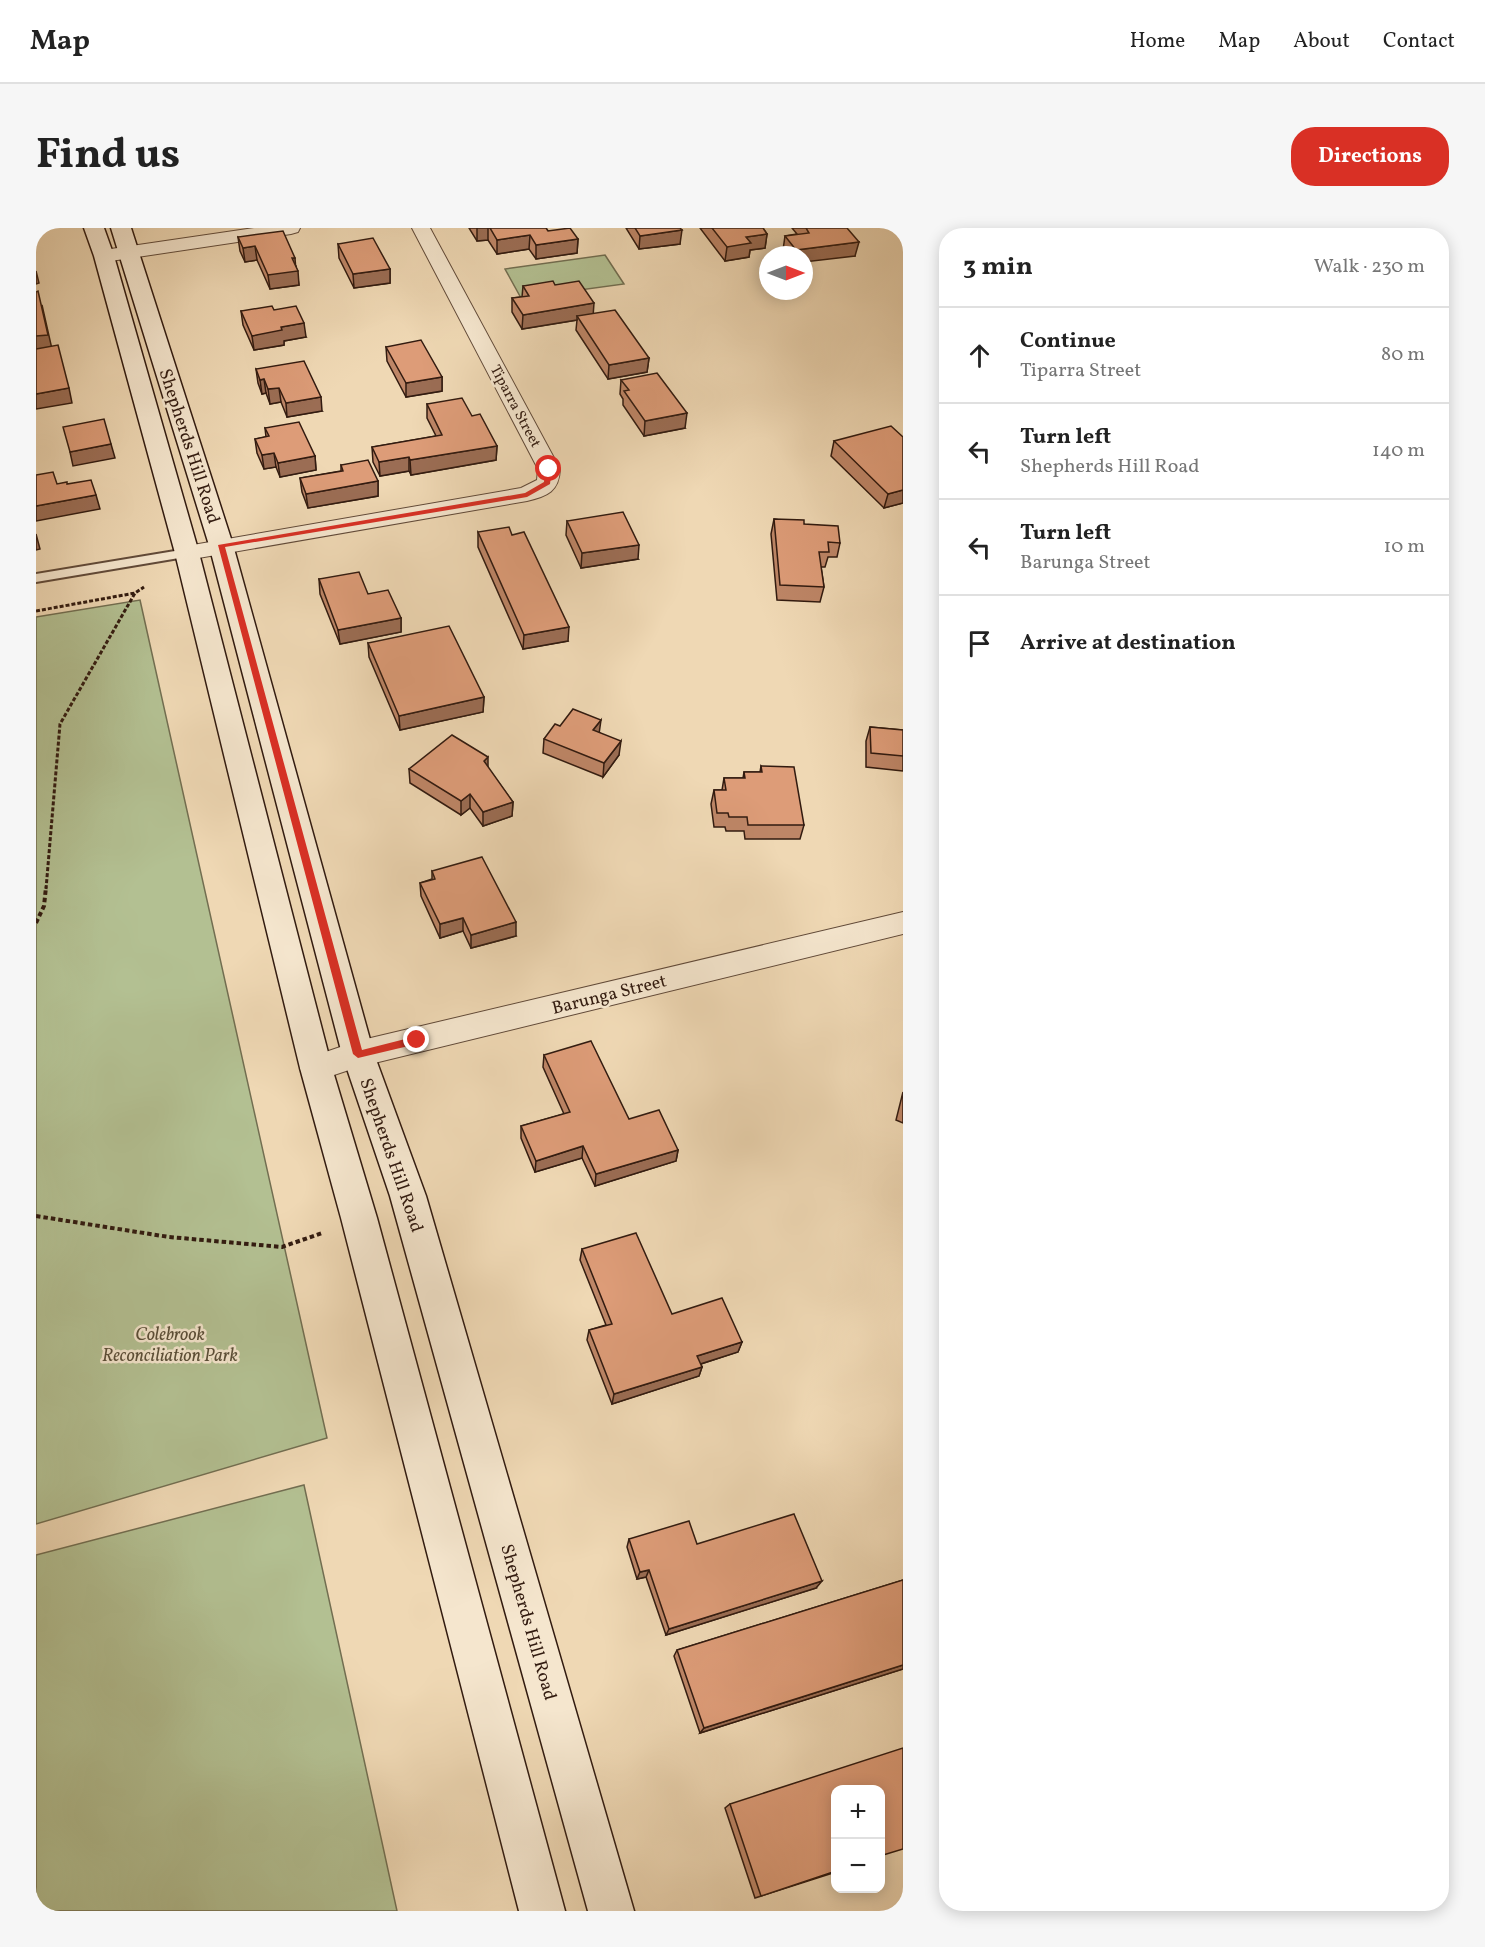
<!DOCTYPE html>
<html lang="en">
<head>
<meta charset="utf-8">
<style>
	:root { --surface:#fff; --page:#f6f6f6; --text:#222; --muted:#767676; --line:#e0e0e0; --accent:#d93025 }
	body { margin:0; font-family:Vollkorn,serif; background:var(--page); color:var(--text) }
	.controls { position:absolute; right:18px; bottom:18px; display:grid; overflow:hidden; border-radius:12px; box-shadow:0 3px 15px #0003 }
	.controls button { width:54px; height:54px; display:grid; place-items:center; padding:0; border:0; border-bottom:2px solid var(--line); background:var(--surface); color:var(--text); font:30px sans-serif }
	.compass { position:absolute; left:723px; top:18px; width:54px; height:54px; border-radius:50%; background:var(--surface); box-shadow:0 3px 15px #0003; rotate:90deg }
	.stop { position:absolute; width:18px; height:18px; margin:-14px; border:4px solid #d93025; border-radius:50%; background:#fff }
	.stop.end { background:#d93025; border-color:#fff; box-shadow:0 2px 6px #0008 }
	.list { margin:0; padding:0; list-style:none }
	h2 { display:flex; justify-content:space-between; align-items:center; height:78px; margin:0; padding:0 24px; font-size:26px }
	h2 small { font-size:20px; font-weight:400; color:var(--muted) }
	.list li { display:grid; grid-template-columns:39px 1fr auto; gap:18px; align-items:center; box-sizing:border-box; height:96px; padding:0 24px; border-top:2px solid var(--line) }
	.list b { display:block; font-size:22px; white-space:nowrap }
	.list p { margin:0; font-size:20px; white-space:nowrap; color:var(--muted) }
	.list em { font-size:20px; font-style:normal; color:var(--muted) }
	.icon { flex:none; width:33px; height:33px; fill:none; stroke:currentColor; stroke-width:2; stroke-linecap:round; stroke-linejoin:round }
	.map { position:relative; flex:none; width:867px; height:1683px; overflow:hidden; border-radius:24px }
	header { display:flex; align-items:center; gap:36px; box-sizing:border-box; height:84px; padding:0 30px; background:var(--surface); border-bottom:2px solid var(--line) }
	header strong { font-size:28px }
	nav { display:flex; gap:33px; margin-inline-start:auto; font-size:21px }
	.intro { display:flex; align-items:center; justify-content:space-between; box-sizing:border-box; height:144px; padding:0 36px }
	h1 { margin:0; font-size:42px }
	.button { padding:15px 27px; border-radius:24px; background:var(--accent); color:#fff; font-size:21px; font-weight:700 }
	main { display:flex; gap:36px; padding:0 36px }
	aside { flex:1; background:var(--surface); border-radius:24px; box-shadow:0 3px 15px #0003 }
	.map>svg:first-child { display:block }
	.green { fill:#b3c092; stroke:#726e51; stroke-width:1.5 }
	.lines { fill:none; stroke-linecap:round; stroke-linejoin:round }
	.service-casing { stroke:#614a39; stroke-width:4 }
	.minor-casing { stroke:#614a39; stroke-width:2 }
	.secondary-casing { stroke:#321b10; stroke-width:3 }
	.path-far1 { stroke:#321b10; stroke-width:3; stroke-dasharray:4 2; stroke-linecap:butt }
	.path { stroke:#321b10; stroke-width:4; stroke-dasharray:4.5 3; stroke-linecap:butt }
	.service { fill:#f5e6ce; fill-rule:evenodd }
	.minor { fill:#f5e6ce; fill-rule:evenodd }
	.secondary { fill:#f5e6ce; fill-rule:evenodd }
	.wall { fill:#be8667; stroke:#321b10; stroke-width:1.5 }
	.shaded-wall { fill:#9b6d54; stroke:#321b10; stroke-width:1.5 }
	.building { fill:#dd9c78; stroke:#321b10; stroke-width:1.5 }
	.route { fill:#d93025 }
	.labels { text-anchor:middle; stroke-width:5; stroke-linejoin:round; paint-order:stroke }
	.far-street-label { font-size:15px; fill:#321b10; stroke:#f5e6ce }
	.street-label { font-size:18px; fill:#321b10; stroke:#f5e6ce }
	.park-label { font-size:18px; font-style:italic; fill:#594d37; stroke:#f5e6ce }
</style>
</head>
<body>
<header>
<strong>Map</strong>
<nav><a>Home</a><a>Map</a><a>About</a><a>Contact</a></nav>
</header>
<div class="intro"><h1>Find us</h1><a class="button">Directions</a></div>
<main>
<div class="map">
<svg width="867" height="1683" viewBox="0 0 867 1683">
	<rect width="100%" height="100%" fill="#efd8b4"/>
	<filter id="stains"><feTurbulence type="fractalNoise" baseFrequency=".00333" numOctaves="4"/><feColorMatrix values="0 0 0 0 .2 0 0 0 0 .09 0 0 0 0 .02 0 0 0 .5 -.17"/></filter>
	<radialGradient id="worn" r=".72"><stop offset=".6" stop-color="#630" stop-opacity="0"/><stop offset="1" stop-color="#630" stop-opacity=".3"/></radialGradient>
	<g class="green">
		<path d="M569,27L588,56L485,70L469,41Z"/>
		<path d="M104,372L291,1210L0,1296V389Z"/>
		<path d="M268,1257L361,1683H0V1327Z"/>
	</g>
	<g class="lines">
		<g class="service-casing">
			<path id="service" d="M151,321L157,325L155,328L0,354V346Z"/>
		</g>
		<g class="minor-casing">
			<g id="minor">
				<path d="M218,0H264L262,4L255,6L68,34L61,32L59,28L61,24L68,22Z"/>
				<path d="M376,0H394L524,241C523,263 512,268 491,273L151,332L143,330L139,325L143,320L151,318L485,260L501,252L502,241Z"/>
				<path d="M867,684V706L322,839L280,853L269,849L264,840L269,831L322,813Z"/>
			</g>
		</g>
		<g class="secondary-casing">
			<g id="secondary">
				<path d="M48,0H68L78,28L163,325L296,840L341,990L529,1683H483L305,990L264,840L139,325L58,28Z"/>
				<path d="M75,0H95L197,317L338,826L390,968L598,1683H552L354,968L306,826L173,317Z"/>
			</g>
		</g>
		<g class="path-far1">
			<path d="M0,383L99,365L108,359"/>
			<path d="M10,661L24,496L99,365"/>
		</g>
		<g class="path">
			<path d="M0,695L8,678L10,659"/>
			<path d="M0,988L133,1009L246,1019L286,1005"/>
		</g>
		<use href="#service" class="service"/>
		<use href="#minor" class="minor"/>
		<use href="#secondary" class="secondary"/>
	</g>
	<g class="wall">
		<path d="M433,0H510L512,3L542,11L541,25L500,31L493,21L461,26L452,12L441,13Z"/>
		<path d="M590,0H644V16L603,21Z"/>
		<path d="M664,0H727L731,6L729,20L714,22L713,29L689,33Z"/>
		<path d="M756,0H811L819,28L751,27L747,22L749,8L761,6Z"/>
		<path d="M202,9L260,38L263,57L234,61L221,32L209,34L204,23Z"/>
		<path d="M302,16L354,41V55L318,60L303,30Z"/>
		<path d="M519,57L557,85L613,130L611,144L572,151L540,102L541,92L486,101L476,84V70L486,69L487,58Z"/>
		<path d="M238,82L270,109L248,113V117L218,122L207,97L205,83Z"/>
		<path d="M350,119L406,149V163L370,169L351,133Z"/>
		<path d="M220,141L286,183L251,189L245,174L234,176L230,165L226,166L222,155Z"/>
		<path d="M585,152L649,200L608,208L587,177V171L584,166Z"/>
		<path d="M391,176L436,188L461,218L460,232L375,247L373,243L344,248L337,234L336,219L400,208L391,190Z"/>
		<path d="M229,200L279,228L280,242L244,249L240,239L228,241L221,225L219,211L230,209Z"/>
		<path d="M867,209V275L848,280L795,228L798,213Z"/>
		<path d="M305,237L342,253V268L272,280L266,264L264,250L305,243Z"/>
		<path d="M738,291L768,296L804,315L801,329H792L789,339H785L788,359L784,374L741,372L735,306Z"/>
		<path d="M531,293L602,331L545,340L530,307Z"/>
		<path d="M442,304L532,413L487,421L442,319Z"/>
		<path d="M283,351L332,366L365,390V404L304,416L284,366Z"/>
		<path d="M332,415L448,469L447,484L364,502L333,429Z"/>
		<path d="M524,498L563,504L583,527L567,549L507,525L508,511Z"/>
		<path d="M834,499L867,502V543L830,539V513Z"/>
		<path d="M725,538L768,597L764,611H709L708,603H690L689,599H678L675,576L678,562H686L688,550H707L708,544H724Z"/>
		<path d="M452,540L477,574L476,588L447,598L434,580L425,587L374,555L373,541Z"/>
		<path d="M396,643L480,708L435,720L427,703L404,710L385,668L384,655L396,651Z"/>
		<path d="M508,827L593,891L642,922L640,933L559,958L546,930L499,944L485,910V898L528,886L507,839Z"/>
		<path d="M867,864V895L860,892Z"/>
		<path d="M546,1021L636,1086L706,1114L702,1124L665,1136L666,1139L663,1148L576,1176L551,1112L553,1102L570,1097L544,1032Z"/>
		<path d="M593,1311L661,1316L780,1360L630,1407L610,1349L601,1351L591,1319Z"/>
		<path d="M867,1352V1441L664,1505L638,1428L641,1422Z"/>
		<path d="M694,1576L800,1644L719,1670L689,1580Z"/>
	</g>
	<g class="shaded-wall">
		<path d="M441,0H452V12L441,13Z"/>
		<path d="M646,2L644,16L603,21L604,8Z"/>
		<path d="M731,6L729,20L714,22L713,29L689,33L691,19L710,9Z"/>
		<path d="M494,7L493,21L461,26V12Z"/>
		<path d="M542,11L541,25L500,31V17Z"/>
		<path d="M823,14L819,28L768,34V27H759L760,22Z"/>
		<path d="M219,18L221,32L209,34L207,20Z"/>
		<path d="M256,30H259L260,43H262L263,57L234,61L232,47Z"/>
		<path d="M354,41V55L318,60L317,46Z"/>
		<path d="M0,43L3,55L0,56Z"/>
		<path d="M558,75L557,89L541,88V92L486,101L487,87Z"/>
		<path d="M6,77L16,121L0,123V108Z"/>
		<path d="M268,95L270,109L248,113V117L218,122L216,108L245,99Z"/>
		<path d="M613,130L611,144L572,151L573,137Z"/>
		<path d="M406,149V163L370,169V155Z"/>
		<path d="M228,151L230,165L226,166L224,152Z"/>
		<path d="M33,160L36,175L0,181V166Z"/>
		<path d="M243,160L245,174L234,176L232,161Z"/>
		<path d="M285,169L286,183L251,189L250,175Z"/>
		<path d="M651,185L649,200L608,208L609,193Z"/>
		<path d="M75,216L79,230L37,238L34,224Z"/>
		<path d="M461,218L460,232L375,247L374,232Z"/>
		<path d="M238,225L240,239L228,241L226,227Z"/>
		<path d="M279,228L280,242L244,249L242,235Z"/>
		<path d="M373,229V243L344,248L343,234Z"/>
		<path d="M342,253V268L272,280L270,266Z"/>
		<path d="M867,262V275L848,280L852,266Z"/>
		<path d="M60,267L64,281L0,293V278Z"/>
		<path d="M0,306L4,321L0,322Z"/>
		<path d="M603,317L602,331L545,340L546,325Z"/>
		<path d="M365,390V404L304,416L302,402Z"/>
		<path d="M533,399L532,413L487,421L488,407Z"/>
		<path d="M448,469L447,484L364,502L363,488Z"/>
		<path d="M565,492L563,506L557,502Z"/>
		<path d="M585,513L583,527L567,549L568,535Z"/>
		<path d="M452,529V543L448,533Z"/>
		<path d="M434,566V580L425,587V573Z"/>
		<path d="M477,574L476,588L447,598V584Z"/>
		<path d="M427,690V703L404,710V696Z"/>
		<path d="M480,694V708L435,720V707Z"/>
		<path d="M547,918L546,930L499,944L500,933Z"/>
		<path d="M642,922L640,933L559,958L560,946Z"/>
		<path d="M706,1114L702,1124L658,1138L661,1128Z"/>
		<path d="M666,1139L663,1148L576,1176L578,1166Z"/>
		<path d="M613,1342L610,1349L601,1351L604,1344Z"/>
		<path d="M786,1353L780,1360L630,1407L633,1401Z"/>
		<path d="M867,1437V1441L664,1505L668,1500Z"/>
	</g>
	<g class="building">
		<path d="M454,0H510L512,3L534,0L542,11L500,17L494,7L461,12Z"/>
		<path d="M599,0H644L646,2L604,8Z"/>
		<path d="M676,0H727L731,6L710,9L715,15L691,19Z"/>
		<path d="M770,0H811L823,14L760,22L749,8L773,5Z"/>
		<path d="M247,3L259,30H256L262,43L232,47L219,18L207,20L202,9Z"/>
		<path d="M337,10L354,41L317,46L302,16Z"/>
		<path d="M517,53L519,57L543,53L558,75L487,87L476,70L493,68L487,58Z"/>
		<path d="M2,63L12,107L0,108V64Z"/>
		<path d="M236,78L238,82L260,78L268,95L245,99L246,102L216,108L205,83Z"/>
		<path d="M579,82L613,130L573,137L541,88Z"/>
		<path d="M385,112L406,149L370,155L350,119Z"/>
		<path d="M22,117L33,160L0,166V121Z"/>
		<path d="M268,133L285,169L250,175L243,160L232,161L228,151L224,152L220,141Z"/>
		<path d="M621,145L651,185L609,193L588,163L593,162L585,152Z"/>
		<path d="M426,170L436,188L444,186L461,218L374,232L373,229L343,234L336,219L406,207L391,176Z"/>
		<path d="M68,191L75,216L34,224L27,199Z"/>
		<path d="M263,194L279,228L242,235L238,225L226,227L219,211L233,208L229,200Z"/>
		<path d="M855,198L867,209V262L852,266L798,213Z"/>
		<path d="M332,232L342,253L270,266L264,250L307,243L305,237Z"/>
		<path d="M17,244L21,256L31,254V256L55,252L60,267L0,278V247Z"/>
		<path d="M587,284L603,317L546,325L531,293Z"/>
		<path d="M738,291L768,292V296L802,298L804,315L792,314L793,324H783L788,359L744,357Z"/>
		<path d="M473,299L476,307L488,304L533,399L488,407L442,304Z"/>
		<path d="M323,344L332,366L352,362L365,390L302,402L283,351Z"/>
		<path d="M413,398L448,469L363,488L332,415Z"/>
		<path d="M537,481L565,492L557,502L585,513L568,535L508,511L519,496L524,498Z"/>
		<path d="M834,499L867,502V528L835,525Z"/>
		<path d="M416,507L452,529L448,533L477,574L447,584L434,566L425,573L373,541Z"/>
		<path d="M725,538L758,539L768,597H712L711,589H693L692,585H681L678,562H690L688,550H709L708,544H726Z"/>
		<path d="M446,629L480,694L435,707L427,690L404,696L384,655L399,651L396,643Z"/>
		<path d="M555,813L593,891L623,882L642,922L560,946L547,918L500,933L485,898L534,884L508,827Z"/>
		<path d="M600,1005L636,1086L686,1070L706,1114L661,1128L666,1139L578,1166L553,1102L576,1096L546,1021Z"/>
		<path d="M758,1286L786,1353L633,1401L613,1342L604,1344L593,1311L653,1293L661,1316Z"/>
		<path d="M867,1352V1437L668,1500L641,1422Z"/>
		<path d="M867,1520V1621L844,1628V1562H800V1643L725,1668L694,1576Z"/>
	</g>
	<path class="route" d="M513,239L516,241L514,256L491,269L189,319L326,822L381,808L386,812L381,816L322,830L317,826L182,317L489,265L508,254L509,241Z"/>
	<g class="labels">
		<g class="far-street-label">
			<text transform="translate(480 178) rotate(62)" y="5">Tiparra Street</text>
		</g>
		<g class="street-label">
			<text transform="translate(154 218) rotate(72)" y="6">Shepherds Hill Road</text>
			<text transform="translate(573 766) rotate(-14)" y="6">Barunga Street</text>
			<text transform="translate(356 927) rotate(71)" y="6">Shepherds Hill Road</text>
			<text transform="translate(493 1394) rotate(74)" y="6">Shepherds Hill Road</text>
		</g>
		<g class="park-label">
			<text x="134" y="1112">Colebrook<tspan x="134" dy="21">Reconciliation Park</tspan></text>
		</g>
	</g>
	<rect width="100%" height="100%" filter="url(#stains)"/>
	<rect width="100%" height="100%" fill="url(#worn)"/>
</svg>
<div class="controls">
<button>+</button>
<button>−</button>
</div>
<svg class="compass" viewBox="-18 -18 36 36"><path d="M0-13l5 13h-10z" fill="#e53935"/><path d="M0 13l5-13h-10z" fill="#767676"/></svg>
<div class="stop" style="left:513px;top:241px"></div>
<div class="stop end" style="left:381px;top:812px"></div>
</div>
<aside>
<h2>3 min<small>Walk · 230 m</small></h2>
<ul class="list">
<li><svg class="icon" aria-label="ahead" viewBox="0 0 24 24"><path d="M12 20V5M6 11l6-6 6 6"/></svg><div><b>Continue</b><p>Tiparra Street</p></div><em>80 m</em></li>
<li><svg class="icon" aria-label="left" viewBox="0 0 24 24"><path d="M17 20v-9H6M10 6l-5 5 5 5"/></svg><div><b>Turn left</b><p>Shepherds Hill Road</p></div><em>140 m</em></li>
<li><svg class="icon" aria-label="left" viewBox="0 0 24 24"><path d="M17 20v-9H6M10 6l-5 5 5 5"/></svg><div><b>Turn left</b><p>Barunga Street</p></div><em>10 m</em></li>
<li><svg class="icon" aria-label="arrive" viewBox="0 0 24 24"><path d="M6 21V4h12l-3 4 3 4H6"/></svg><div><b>Arrive at destination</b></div></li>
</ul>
</aside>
</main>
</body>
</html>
